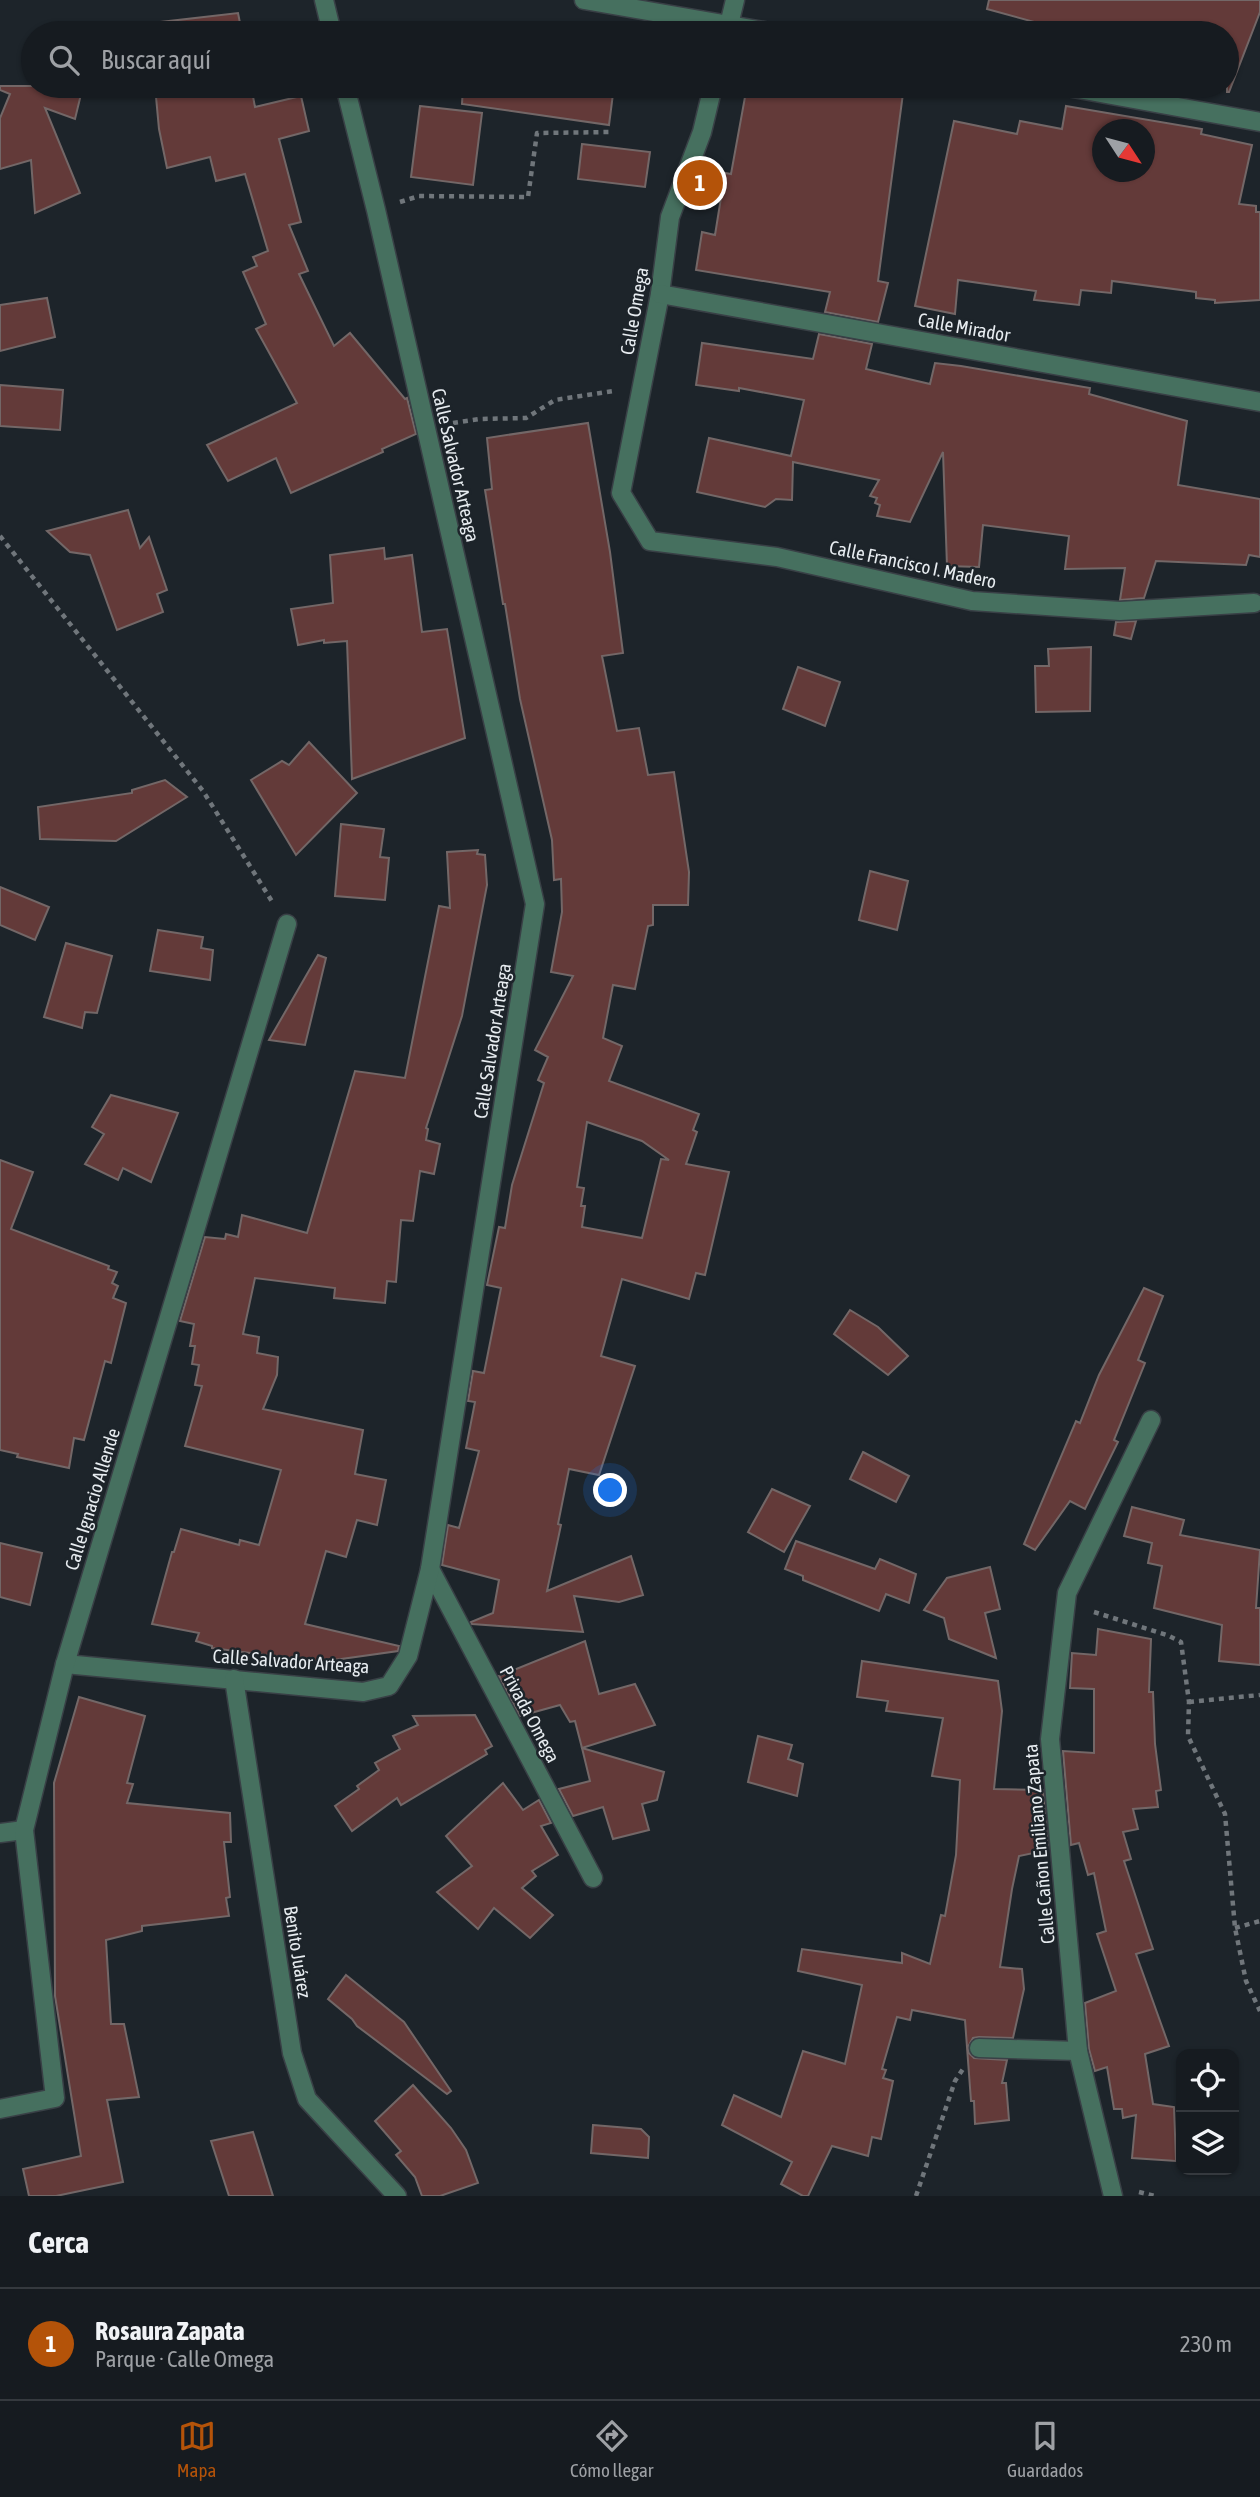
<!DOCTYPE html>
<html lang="es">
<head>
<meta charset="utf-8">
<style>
	:root { --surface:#161b20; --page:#1f2429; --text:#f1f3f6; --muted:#9ea1a5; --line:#35393e; --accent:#b45309 }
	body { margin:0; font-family:"Asap Condensed",sans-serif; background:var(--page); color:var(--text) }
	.controls { position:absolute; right:21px; bottom:21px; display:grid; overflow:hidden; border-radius:14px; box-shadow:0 2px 5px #0004 }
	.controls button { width:63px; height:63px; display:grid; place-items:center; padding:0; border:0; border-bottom:2px solid var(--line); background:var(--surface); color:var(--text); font:35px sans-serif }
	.compass { position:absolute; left:1092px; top:119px; width:63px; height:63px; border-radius:50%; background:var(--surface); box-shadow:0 2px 5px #0004; rotate:126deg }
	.you { position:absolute; left:611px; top:1491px; width:24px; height:24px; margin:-18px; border:5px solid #fff; border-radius:50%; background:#1a73e8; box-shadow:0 0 0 10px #1a73e833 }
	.badge { display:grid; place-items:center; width:46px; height:46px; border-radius:50%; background:var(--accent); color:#fff; font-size:23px; font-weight:700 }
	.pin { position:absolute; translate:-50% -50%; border:4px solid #fff; box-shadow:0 2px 7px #0006 }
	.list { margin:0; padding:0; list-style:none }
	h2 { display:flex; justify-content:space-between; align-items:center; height:91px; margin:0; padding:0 28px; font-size:30px }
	h2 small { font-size:23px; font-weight:400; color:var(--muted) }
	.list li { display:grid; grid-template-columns:46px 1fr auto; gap:21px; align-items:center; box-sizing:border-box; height:112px; padding:0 28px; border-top:2px solid var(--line) }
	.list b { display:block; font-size:26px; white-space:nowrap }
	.list p { margin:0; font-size:23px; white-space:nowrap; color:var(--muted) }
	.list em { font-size:23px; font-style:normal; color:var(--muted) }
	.icon { flex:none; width:38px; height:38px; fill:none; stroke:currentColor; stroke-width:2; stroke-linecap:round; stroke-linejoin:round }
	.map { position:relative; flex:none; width:1260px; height:2196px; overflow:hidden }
	.search { position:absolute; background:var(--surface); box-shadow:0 2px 5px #0004; left:21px; right:21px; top:21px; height:77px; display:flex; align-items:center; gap:18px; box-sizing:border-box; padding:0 24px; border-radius:38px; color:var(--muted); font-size:26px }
	.sheet { height:203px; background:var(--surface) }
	nav { display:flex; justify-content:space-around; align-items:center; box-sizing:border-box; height:98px; border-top:2px solid var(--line); background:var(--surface); font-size:19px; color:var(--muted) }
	nav a { display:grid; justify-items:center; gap:4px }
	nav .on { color:var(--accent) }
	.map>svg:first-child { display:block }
	.building { fill:#633a39; stroke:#736767; stroke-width:2; fill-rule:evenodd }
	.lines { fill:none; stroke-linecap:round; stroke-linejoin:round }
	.street-casing { stroke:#394046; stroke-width:21 }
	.path { stroke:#70767b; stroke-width:4.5; stroke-dasharray:5 5; stroke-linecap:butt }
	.street { stroke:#46705f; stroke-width:18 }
	.labels { text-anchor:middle; stroke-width:5; stroke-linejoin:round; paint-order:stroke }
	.street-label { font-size:19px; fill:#e7ecf0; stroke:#1d242a }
</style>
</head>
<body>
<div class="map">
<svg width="1260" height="2196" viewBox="0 0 1260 2196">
	<rect width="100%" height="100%" fill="#1d242a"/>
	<g class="building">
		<path d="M989,0H1260V12L1229,92H1227V33H1074L987,9Z"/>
		<path d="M238,13L242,33H162L161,22Z"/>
		<path d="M0,86H83L75,119L45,108L80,193L35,213L31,160L0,169V118L10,94L0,90Z"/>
		<path d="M155,86H251L255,107L301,96L309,131L279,139L301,222L289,225L308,271L299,274L334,346L350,333L405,399L407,398L416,434L382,449L383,452L291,493L276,458L228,481L207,445L297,403L256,329L266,324L243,272L257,266L253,257L268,251L245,174L216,181L210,157L167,168L159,129Z"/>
		<path d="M463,86H614L609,125L462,104Z"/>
		<path d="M747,86H904L878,281L888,283L878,322L825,312L830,292L696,270L702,232L715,235L725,173L731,174Z"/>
		<path d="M420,106L482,113L473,185L411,177Z"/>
		<path d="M1066,106L1202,129L1201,134L1252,145L1239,204L1256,206V212H1260V300L1215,303V300L1196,298V292L1112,281L1111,293L1081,290L1079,305L1034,300L1036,291L958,280L955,314L915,306L954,121L1017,134L1020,121L1062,129ZM1102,130H1144V172H1102Z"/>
		<path d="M582,144L650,152L645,187L578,179Z"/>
		<path d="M47,298L55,337L0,351V305Z"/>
		<path d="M819,334L872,344L866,369L930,384L935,363L961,366L1090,388L1089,394L1187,421L1178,485L1260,499V557L1249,555L1246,565L1156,561L1144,598L1120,600L1125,568L1065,569L1069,536L983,525L979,567L947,566L943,452L910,522L877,516L880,505L875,503L877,498L870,496L879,480L793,462L792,500L776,499L765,507L697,492L709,438L791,456L804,400L739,388V391L696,385L702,343L813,359Z"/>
		<path d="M0,385L63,390L60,430L0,426Z"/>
		<path d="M588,423L610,552L623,653L602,656L617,731L639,728L648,775L674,772L689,872L688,905H653V925L648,926L635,989L613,985L603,1038L622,1046L609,1081L699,1114L693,1130L697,1132L686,1164L729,1172L705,1275L696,1273L689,1299L622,1279L601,1356L635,1366L599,1475L569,1469L558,1524L561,1525L547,1591L631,1556L643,1595L619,1602L574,1596L583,1632L472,1624L471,1622L493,1613L499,1580L442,1565L448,1525L459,1528L479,1451L466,1448L475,1402L468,1401L473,1371L484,1373L501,1288L487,1285L499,1227L505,1228L512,1185L544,1083L538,1080L548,1057L535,1050L573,976L551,972L562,912L561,879L554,880L552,840L520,699L505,604H503L485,490L492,489L487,438ZM587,1122L642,1141L669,1160L661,1159L642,1238L582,1227L585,1206H581L584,1188L577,1187Z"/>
		<path d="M128,510L140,548L149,537L167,590L157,594L163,612L117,630L90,555L70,552L47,531Z"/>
		<path d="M384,548L385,559L412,555L422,632L447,629L465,738L352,779L347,641L324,643V640L298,645L291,609L333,603L330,555Z"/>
		<path d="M1136,621L1131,639L1114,635L1116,622Z"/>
		<path d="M1091,647L1090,711L1036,712L1035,666H1049L1048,649Z"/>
		<path d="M798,667L840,682L825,726L783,709Z"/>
		<path d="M309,742L357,793L296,855L251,780L282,761L289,765Z"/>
		<path d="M165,780L187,797L116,841L40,839L38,807L132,793V790Z"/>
		<path d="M341,824L384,829L380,857L389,858L385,900L335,896Z"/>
		<path d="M478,850L477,854L485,855L487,885L462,1016L426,1128L428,1129L426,1140L440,1144L434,1174L420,1171L413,1221L401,1220L396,1282L387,1281L385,1303L334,1298L335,1288L255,1278L243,1334L259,1337L257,1353L278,1357L277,1375L263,1409L363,1430L355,1474L386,1480L377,1525L357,1520L346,1557L326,1551L305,1624L399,1646L398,1651L320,1662L212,1648V1646L196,1641L199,1633L152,1624L172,1552H174L181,1529L239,1545L240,1540L259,1545L281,1470L185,1446L202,1386L195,1385L199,1365L192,1364L195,1346H190L194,1324L180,1321L205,1237L225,1239L226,1234L238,1237L242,1215L307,1233L355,1071L405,1078L439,906L450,908L447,852Z"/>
		<path d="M870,871L908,881L897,930L859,920Z"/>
		<path d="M0,887L49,907L35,940L0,925Z"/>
		<path d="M158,930L203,937L201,948L213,950L210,980L150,971Z"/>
		<path d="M66,943L112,956L97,1013L85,1012L82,1028L44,1017Z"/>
		<path d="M318,955L326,958L305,1045L269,1040Z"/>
		<path d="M111,1095L178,1113L151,1182L123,1168L118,1180L85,1164L104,1134L92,1127Z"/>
		<path d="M0,1160L33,1172L11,1229L109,1266L108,1269L117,1272L112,1283L118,1286L113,1298L126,1303L111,1363L105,1361L84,1440L74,1438L69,1468L17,1457L18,1454L0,1450Z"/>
		<path d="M1144,1288L1163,1296L1138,1360L1145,1363L1114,1440L1118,1442L1085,1509L1070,1501L1035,1550L1024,1544L1076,1421L1080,1423L1099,1375Z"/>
		<path d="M850,1310L878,1327L908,1356L888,1375L834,1334Z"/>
		<path d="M863,1452L909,1476L896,1502L850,1479Z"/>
		<path d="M772,1489L810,1506L784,1552L748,1532Z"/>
		<path d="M1132,1507L1184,1520L1180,1535L1260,1550L1256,1608H1260V1665L1219,1661L1222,1625L1154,1608L1162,1566L1148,1563L1152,1543L1124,1536Z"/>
		<path d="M796,1541L875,1569L880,1559L916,1574L909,1603L886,1594L879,1611L803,1580V1576L785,1569Z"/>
		<path d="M0,1543L42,1553L30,1605L0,1597Z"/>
		<path d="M990,1567L1000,1609L985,1613L996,1658L949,1639L944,1618L924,1610L947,1578Z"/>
		<path d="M1098,1629L1151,1639L1149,1692H1153L1155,1744L1161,1790L1156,1791L1158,1807L1133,1809L1138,1829L1123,1832L1131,1859L1124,1861L1153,1949L1136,1954L1169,2046L1145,2054L1153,2104L1174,2107L1176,2161L1132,2158L1136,2115L1123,2118L1122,2109H1114L1107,2067L1095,2071L1089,2049L1085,2003L1116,1991L1097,1934L1106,1931L1094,1873L1088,1875L1079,1843L1071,1845L1063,1751L1094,1753V1689L1070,1688L1072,1653L1096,1655Z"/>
		<path d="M585,1641L599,1694L635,1684L655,1725L582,1748L575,1721L570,1722L560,1705L520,1716L499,1676Z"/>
		<path d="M862,1661L998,1681L1002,1711L994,1789L1043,1790L1048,1850L1019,1856L1012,1889L1000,1967L1022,1969L1024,1989L1013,2038L979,2037L973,2038L968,2047L969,2053L974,2058L1007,2060L1002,2083H1006L1009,2120L975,2124L974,2101H971L965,2020L912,2010L910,2020L897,2017L882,2069L886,2070L883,2078L893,2081L881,2139L872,2137L868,2156L832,2146L808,2196H803L781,2184L792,2162L722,2125L734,2095L781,2117L803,2051L845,2064L862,1985L798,1971L802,1949L902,1963V1953L930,1964L941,1915L945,1916L956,1855L960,1780L932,1776L943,1718L886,1711L888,1701L857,1697Z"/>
		<path d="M79,1697L145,1716L127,1783L133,1784L127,1803L230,1813L231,1842H224L230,1897L226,1898L229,1916L142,1926V1931L106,1940L111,2024H124L139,2097L107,2100L123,2182L56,2196H29L23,2169L81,2156L55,1996L54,1783Z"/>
		<path d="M475,1715L492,1746L485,1750L487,1754L401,1805L397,1798L352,1831L335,1806L359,1789L357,1786L379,1770L375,1763L400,1749L393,1736L418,1725L413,1716Z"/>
		<path d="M758,1736L792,1745L788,1759L803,1764L797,1796L748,1782Z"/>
		<path d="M582,1748L664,1772L657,1800L642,1804L649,1830L613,1839L603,1807L573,1816L559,1789L590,1781Z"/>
		<path d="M503,1783L523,1810L539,1800L551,1823L541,1826L558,1855L532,1871L536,1876L522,1888L553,1915L530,1938L494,1908L478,1929L437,1892L472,1866L446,1836Z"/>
		<path d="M346,1975L404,2022L451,2091L447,2094L357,2026L352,2019L328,1999Z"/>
		<path d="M413,2085L451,2128L466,2150L478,2183L440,2196H422L415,2177L396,2155L401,2151L375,2121Z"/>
		<path d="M593,2125L641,2129L649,2137L648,2158L591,2153Z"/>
		<path d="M253,2132L273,2196H229L211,2141Z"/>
	</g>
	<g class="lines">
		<g class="street-casing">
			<g id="street">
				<path d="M324,0L332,33"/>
				<path d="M584,0L775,33"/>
				<path d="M727,33L735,0"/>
				<path d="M713,86L702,132L670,217L660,294L621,493L650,541L777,557L972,601L1120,611L1254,603"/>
				<path d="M1062,86L1260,122"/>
				<path d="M660,294L1260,402"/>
				<path d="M430,1569L593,1878"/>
				<path d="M65,1664L363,1692L389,1686L408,1656L430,1569L535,904L376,210L345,86"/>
				<path d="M234,1679L292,2053L307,2099L397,2196"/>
				<path d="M0,1833L24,1830"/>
				<path d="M979,2048L1078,2051"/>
				<path d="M0,2109L55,2098L24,1830L65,1664L287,924"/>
				<path d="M1113,2196L1078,2051L1050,1739L1067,1593L1151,1420"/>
			</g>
		</g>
		<g class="path">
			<path d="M400,202L419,196L528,197L537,133L612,132"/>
			<path d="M453,423L480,419L526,418L555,400L613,391"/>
			<path d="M0,536L203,791L273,903"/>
			<path d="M1094,1612L1167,1635L1181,1642L1189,1702L1188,1736L1225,1814L1235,1928L1246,1981L1260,2011"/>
			<path d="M1189,1702L1260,1695"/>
			<path d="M1235,1928L1260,1921"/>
			<path d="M1139,2192L1155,2196"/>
			<path d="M916,2196L955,2081L963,2069"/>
		</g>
		<use href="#street" class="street"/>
	</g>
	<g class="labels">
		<g class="street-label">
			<text transform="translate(634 311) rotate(-80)" y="7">Calle Omega</text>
			<text transform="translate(964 327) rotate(10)" y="7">Calle Mirador</text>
			<text transform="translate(456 465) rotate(77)" y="7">Calle Salvador Arteaga</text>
			<text transform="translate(913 564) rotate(12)" y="7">Calle Francisco I. Madero</text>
			<text transform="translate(492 1041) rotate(-81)" y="7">Calle Salvador Arteaga</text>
			<text transform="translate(92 1499) rotate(-73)" y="7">Calle Ignacio Allende</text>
			<text transform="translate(291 1661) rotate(4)" y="7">Calle Salvador Arteaga</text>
			<text transform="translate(530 1714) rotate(62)" y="7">Privada Omega</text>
			<text transform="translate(1039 1844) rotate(-95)" y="7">Calle Cañon Emiliano Zapata</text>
			<text transform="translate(298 1952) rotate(81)" y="7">Benito Juárez</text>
		</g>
	</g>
</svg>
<div class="controls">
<button><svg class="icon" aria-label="locate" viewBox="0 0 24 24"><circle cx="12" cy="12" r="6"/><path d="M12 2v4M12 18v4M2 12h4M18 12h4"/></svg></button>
<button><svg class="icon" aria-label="layers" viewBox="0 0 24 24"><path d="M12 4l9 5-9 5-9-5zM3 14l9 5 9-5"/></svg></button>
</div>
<svg class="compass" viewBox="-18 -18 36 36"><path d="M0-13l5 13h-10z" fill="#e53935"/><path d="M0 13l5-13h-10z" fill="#9ea1a5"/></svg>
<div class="you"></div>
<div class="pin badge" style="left:700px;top:183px">1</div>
<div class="search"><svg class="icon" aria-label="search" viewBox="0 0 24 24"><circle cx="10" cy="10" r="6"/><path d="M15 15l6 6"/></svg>Buscar aquí</div>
</div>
<section class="sheet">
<h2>Cerca<small></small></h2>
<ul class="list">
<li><span class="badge">1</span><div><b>Rosaura Zapata</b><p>Parque · Calle Omega</p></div><em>230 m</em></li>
</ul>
</section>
<nav>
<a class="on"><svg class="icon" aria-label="map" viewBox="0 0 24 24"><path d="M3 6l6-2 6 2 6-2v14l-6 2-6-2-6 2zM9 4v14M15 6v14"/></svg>Mapa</a>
<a><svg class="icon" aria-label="directions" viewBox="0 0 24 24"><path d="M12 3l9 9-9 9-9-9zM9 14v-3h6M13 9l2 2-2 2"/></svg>Cómo llegar</a>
<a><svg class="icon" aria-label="saved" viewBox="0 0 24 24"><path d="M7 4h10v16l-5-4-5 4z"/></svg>Guardados</a>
</nav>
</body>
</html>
